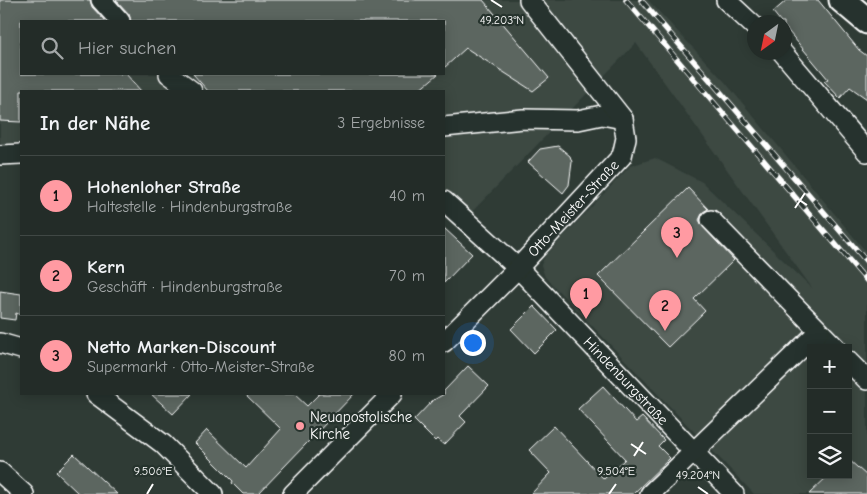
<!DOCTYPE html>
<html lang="de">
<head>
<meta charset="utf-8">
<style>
	:root { --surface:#232c28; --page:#2f3834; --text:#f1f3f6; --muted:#a3a7a8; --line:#404845; --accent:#ff9aa2 }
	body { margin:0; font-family:"Comic Neue",sans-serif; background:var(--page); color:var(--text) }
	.controls { position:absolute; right:15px; bottom:15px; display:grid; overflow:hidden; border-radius:0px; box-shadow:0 2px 12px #0003 }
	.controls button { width:45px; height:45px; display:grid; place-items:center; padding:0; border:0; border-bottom:1px solid var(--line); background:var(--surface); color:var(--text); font:25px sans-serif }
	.compass { position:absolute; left:747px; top:15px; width:45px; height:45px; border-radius:50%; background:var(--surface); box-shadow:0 2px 12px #0003; rotate:213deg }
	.you { position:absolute; left:472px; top:342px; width:18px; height:18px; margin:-12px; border:4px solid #fff; border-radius:50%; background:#1a73e8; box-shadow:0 0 0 8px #1a73e833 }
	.badge { display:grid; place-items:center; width:32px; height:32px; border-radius:50%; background:var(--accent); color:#111; font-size:16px; font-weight:700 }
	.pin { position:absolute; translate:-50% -41px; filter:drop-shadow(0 1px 2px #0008) }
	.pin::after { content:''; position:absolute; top:26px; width:18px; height:15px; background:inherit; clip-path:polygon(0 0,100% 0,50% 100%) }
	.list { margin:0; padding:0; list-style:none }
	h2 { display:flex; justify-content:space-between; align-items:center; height:65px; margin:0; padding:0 20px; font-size:21px }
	h2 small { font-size:16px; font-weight:400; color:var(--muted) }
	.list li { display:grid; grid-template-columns:32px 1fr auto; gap:15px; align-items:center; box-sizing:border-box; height:80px; padding:0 20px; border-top:1px solid var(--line) }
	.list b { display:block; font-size:19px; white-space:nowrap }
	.list p { margin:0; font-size:16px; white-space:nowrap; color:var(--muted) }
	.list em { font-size:16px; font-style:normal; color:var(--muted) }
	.icon { flex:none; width:28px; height:28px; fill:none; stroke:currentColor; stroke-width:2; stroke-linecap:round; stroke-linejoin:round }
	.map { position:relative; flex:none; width:867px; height:494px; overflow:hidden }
	.search { position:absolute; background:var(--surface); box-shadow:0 2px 12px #0003; left:20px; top:20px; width:425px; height:55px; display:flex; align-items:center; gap:12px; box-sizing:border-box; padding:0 18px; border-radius:0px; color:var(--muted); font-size:19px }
	.panel { position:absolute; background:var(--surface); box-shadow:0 2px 12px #0003; left:20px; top:90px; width:425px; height:305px; border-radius:0px }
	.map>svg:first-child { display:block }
	.built { fill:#3c4842; fill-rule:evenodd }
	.building { fill:#5b6661; stroke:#fff }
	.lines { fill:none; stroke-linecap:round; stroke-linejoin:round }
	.minor-casing { stroke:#fff; stroke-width:22 }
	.major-casing { stroke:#fff; stroke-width:29 }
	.minor { stroke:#26332d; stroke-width:19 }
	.major { stroke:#26332d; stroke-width:25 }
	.rail-casing { stroke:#fff; stroke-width:5.5 }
	.rail { stroke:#26332d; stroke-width:4; stroke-dasharray:11; stroke-linecap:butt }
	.ticks { fill:none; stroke:#fff; stroke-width:2 }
	.poi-dot { fill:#ff9aa2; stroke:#26332d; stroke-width:2 }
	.labels { text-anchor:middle; stroke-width:4.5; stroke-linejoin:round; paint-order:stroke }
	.street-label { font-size:15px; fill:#fff; stroke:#26332d }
	.poi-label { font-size:15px; fill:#fff; stroke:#26332d; text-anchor:start }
	.ticks-label { font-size:12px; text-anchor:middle; fill:#fff; stroke:#26332d; stroke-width:4.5; stroke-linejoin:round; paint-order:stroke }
</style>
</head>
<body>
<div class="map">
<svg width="867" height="494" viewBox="0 0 867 494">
	<rect width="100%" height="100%" fill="#2f3b35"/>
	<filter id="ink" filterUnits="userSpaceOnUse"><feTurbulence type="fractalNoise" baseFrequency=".02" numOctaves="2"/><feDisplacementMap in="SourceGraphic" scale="10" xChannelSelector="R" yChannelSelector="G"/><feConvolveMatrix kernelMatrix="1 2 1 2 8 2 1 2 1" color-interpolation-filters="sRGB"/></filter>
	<g filter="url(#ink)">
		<path class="built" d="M0,0H648L725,82L867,253V494H754L545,277L541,265L545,256L630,166L655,158L702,182L812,288L636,43L466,218L444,205V91H21V146L0,145ZM21,21H444V74H21ZM811,348H848V475H811Z"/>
		<g class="building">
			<path d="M0,0H90L92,7L105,21H21V74H126L141,91H21V122L0,121Z"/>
			<path d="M116,0H483L549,78L533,91L466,48L444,68V21H131L129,14Z"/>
			<path d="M787,0H818L859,50L867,56V99L850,87L840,98L824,81L828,79L784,26V22H781L773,12Z"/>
			<path d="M193,74H438L418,91H208Z"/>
			<path d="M558,146L570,156L572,162L569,185L563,193L528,162L540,149Z"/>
			<path d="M688,188L708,209L703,212L699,220L703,227L734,260L694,299L705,311L668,347L598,276Z"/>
			<path d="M444,228L472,254L444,283Z"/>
			<path d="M0,291L21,294V315L16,313L15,320L0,318Z"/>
			<path d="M534,306L557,330L534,353L511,329Z"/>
			<path d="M468,366L489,386L460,416L466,422L444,445L437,439L435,441L414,420L432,401L444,394V391Z"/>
			<path d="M603,386L636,422L642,417L664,440L658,446L670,458L633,494H531L551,473L529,450L554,426L604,479L625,459L578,409Z"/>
			<path d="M151,394H192L173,414Z"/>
			<path d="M245,394H294L307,406L319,394H354L258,494H243L232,483L233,481L195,443L207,430L246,468L281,429Z"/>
			<path d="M74,454L117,494H79L56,472Z"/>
			<path d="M848,459L867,476V494H809L829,475H848Z"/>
		</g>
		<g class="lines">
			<g class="minor-casing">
				<g id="minor">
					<path d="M101,0L120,21"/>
					<path d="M726,0L754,26"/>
					<path d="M782,52L867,152"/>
					<path d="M169,74L192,91"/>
					<path d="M444,127L523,119L578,120L602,115L623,119"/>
					<path d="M0,155L21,154"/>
					<path id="s1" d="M444,201L518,268L734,494"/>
					<path d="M711,220L836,348"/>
					<path id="s2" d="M444,342L518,268L622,156L626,138L623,119L529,0"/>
					<path d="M0,343L21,349"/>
					<path d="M848,361L867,380"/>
					<path d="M96,394L163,444L213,494"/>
					<path d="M0,472L24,494"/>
					<path d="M293,494L392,394"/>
					<path d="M650,494L819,331"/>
				</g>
			</g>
			<g class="major-casing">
				<path id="major" d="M842,0L867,21"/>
			</g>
			<use href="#minor" class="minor"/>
			<use href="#major" class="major"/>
			<g class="rail-casing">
				<g id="rail">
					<path d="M626,0L867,281"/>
					<path d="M641,0L867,262"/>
				</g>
			</g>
			<use href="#rail" class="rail"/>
		</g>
	</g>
	<path class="ticks" d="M491,0L502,7M793,196L807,205M795,208L805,193M631,444L646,454M634,456L643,442M698,487L708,494M147,494L153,484M609,494L616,484"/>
	<circle class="poi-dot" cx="300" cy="426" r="5"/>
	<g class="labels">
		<g class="street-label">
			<text dy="5" stroke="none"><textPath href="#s2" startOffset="186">Otto-Meister-Straße</textPath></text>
			<text dy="5" stroke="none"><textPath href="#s1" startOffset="256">Hindenburgstraße</textPath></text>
		</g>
		<g class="poi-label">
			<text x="310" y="422">Neuapostolische<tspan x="310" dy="17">Kirche</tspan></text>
		</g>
	</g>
	<g class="ticks-label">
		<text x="502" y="24">49.203°N</text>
		<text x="153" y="475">9.506°E</text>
		<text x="616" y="475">9.504°E</text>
		<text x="698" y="479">49.204°N</text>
	</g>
</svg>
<div class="controls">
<button>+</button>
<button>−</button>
<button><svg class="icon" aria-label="layers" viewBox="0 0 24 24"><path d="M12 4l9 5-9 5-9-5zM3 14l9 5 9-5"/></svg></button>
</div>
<svg class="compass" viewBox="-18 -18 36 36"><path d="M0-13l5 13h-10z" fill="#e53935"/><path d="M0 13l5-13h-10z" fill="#a3a7a8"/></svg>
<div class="you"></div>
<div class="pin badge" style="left:586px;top:319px">1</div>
<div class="pin badge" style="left:665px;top:331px">2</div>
<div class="pin badge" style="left:677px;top:258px">3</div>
<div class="search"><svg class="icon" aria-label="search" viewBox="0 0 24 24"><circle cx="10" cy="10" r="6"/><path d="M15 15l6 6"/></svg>Hier suchen</div>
<section class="panel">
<h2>In der Nähe<small>3 Ergebnisse</small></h2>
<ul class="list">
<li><span class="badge">1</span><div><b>Hohenloher Straße</b><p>Haltestelle · Hindenburgstraße</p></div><em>40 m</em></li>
<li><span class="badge">2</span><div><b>Kern</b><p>Geschäft · Hindenburgstraße</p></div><em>70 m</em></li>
<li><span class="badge">3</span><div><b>Netto Marken-Discount</b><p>Supermarkt · Otto-Meister-Straße</p></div><em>80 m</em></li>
</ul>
</section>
</div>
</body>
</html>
